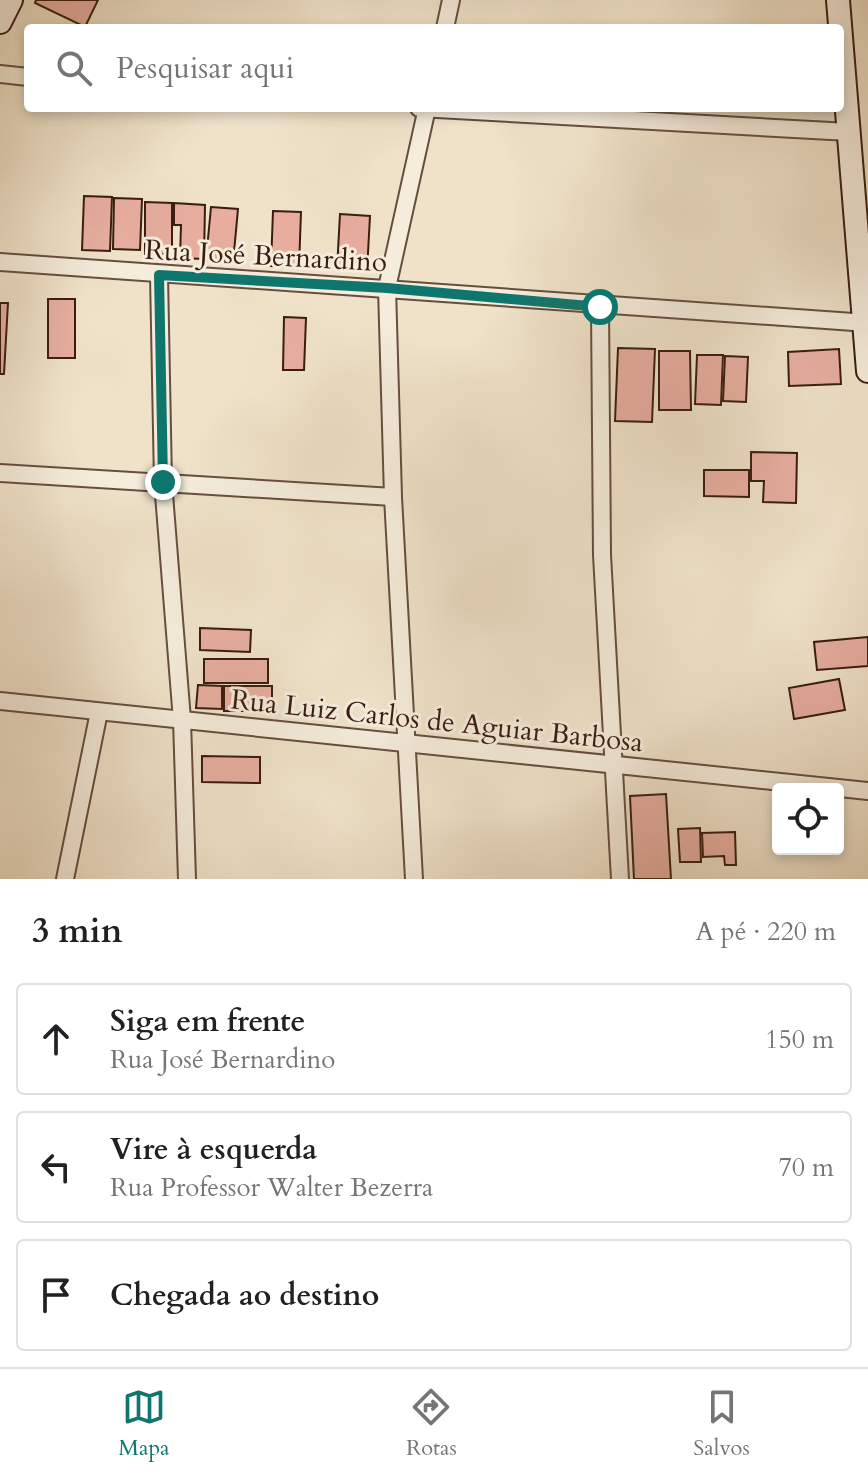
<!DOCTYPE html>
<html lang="pt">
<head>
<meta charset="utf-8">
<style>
	:root { --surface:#fff; --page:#f2f2f2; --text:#202124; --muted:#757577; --line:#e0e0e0; --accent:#0f766e }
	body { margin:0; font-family:Cardo,serif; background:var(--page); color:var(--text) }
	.controls { position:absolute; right:24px; bottom:24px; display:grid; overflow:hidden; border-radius:8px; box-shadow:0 4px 12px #0003 }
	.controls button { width:72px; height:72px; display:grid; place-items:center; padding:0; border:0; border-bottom:2px solid var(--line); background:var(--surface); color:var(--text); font:40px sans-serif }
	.stop { position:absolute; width:24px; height:24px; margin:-18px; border:6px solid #0f766e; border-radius:50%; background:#fff }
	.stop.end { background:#0f766e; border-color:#fff; box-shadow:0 2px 8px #0008 }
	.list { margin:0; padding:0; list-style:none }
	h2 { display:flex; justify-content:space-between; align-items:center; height:104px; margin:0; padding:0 32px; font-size:34px }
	h2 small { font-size:26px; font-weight:400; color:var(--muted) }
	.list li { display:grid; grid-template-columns:52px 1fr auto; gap:24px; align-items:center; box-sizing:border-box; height:112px; margin:0 16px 16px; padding:0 16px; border:2px solid var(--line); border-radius:8px }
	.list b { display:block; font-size:30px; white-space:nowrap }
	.list p { margin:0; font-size:26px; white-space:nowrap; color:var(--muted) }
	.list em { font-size:26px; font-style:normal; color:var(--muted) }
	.icon { flex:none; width:44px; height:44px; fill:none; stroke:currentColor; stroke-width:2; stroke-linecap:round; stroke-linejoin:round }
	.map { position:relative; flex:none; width:868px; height:879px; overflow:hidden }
	.search { position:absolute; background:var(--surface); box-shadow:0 4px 12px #0003; left:24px; right:24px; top:24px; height:88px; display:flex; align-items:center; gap:20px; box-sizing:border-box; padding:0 28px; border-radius:8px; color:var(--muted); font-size:30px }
	.sheet { height:488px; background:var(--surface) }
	nav { display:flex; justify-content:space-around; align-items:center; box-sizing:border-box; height:112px; border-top:2px solid var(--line); background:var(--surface); font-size:22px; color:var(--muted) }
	nav a { display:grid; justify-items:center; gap:4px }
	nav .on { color:var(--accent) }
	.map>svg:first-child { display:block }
	.building { fill:#e7aea0; stroke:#391d10; stroke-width:2 }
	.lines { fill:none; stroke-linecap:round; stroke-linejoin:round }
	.street-casing { stroke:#664e3e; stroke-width:20 }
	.secondary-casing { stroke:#391d10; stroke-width:26 }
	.street { stroke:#f5ecdc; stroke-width:16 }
	.secondary { stroke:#f5ecdc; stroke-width:22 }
	.route { stroke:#0f766e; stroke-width:10 }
	.labels { text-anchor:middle; stroke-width:6; stroke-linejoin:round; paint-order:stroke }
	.street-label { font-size:28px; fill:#391d10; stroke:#f5ecdc }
</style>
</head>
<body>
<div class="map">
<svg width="868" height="879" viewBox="0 0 868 879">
	<rect width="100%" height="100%" fill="#efe2c9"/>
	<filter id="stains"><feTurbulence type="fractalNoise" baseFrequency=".0025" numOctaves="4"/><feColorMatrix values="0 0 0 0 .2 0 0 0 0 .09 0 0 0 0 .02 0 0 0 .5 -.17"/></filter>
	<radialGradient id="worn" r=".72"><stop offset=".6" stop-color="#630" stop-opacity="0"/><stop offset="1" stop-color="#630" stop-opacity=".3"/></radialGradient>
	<g class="building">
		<path d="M36,0H98L85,27L35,3Z"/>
		<path d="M84,196L112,197L110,251L82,250Z"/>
		<path d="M114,198L142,199L140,250L113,249Z"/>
		<path d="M145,202L172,203V254H145Z"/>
		<path d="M174,203L205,205L204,259L180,258L181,225H174Z"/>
		<path d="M211,207L238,209L233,263L206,260Z"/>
		<path d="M273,211L301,212L299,267L271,266Z"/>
		<path d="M340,214L370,216L367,271L337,269Z"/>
		<rect x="48" y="299" width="27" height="59"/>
		<path d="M0,303H8L4,374H0Z"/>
		<path d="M284,317L306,318L304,370H283Z"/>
		<path d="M618,348L655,349L652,422L615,421Z"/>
		<path d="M839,349L841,384L789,386L788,352Z"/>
		<path d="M659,351H690L691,410H659Z"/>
		<path d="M697,355H723L721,405L695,404Z"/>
		<path d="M725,356L748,357L746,402L723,401Z"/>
		<path d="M751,452L797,453L796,503L763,502L764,481H751Z"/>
		<path d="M704,470H749V497L704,496Z"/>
		<path d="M200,628L251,630L250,652L200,650Z"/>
		<path d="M868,637V666L817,670L814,642Z"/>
		<rect x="204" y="659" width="64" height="24"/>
		<path d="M839,679L845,710L794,719L789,688Z"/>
		<path d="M198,685L222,686V709L196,708Z"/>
		<rect x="224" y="686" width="48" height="25"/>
		<path d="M202,756L260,757V783L202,782Z"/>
		<path d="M666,794L671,879H634L630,796Z"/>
		<path d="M700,828L701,862H680L678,829Z"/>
		<path d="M735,832L736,865H725L724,856L703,857L702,833Z"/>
	</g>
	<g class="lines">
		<g class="street-casing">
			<g id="street">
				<path d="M445,28L451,0"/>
				<path d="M0,74L28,77"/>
				<path d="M419,108L849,132"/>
				<path d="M0,262L868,323"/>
				<path d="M159,275L163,482L182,720L187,879"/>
				<path d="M600,307L602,555L620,879"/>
				<path d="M0,473L393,497"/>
				<path d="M0,701L868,791"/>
				<path d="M65,879L99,712"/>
				<path d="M414,879L393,497L387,288L427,108"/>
			</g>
		</g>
		<g class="secondary-casing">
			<g id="secondary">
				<path d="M838,0L868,371"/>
				<path d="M0,22L11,0"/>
			</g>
		</g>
		<use href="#street" class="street"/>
		<use href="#secondary" class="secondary"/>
	</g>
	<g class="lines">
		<path class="route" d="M163,482L159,275L387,288L600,307"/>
	</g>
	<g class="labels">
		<g class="street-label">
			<text transform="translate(266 255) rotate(3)" y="10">Rua José Bernardino</text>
			<text transform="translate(437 720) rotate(6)" y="10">Rua Luiz Carlos de Aguiar Barbosa</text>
		</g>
	</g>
	<rect width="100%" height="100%" filter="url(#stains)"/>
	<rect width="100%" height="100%" fill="url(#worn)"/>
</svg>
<div class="controls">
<button><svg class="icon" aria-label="locate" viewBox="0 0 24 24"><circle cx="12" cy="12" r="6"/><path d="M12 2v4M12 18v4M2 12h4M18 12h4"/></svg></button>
</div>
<div class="stop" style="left:600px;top:307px"></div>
<div class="stop end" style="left:163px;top:482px"></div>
<div class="search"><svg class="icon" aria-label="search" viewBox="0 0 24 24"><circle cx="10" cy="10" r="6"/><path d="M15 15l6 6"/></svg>Pesquisar aqui</div>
</div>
<section class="sheet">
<h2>3 min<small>A pé · 220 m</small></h2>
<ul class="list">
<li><svg class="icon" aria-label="ahead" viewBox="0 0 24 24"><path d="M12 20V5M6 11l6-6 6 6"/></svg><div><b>Siga em frente</b><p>Rua José Bernardino</p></div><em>150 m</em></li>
<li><svg class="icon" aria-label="left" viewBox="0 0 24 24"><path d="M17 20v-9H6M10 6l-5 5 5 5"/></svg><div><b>Vire à esquerda</b><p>Rua Professor Walter Bezerra</p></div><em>70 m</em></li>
<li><svg class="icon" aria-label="arrive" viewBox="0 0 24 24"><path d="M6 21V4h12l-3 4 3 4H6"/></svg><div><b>Chegada ao destino</b></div></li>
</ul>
</section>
<nav>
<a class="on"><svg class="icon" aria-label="map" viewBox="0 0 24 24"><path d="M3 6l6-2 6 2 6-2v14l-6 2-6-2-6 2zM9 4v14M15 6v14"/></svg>Mapa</a>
<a><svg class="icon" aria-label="directions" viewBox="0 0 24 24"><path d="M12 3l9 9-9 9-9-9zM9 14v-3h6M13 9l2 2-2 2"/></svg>Rotas</a>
<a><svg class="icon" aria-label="saved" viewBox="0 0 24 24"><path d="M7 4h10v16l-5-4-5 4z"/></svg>Salvos</a>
</nav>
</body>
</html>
